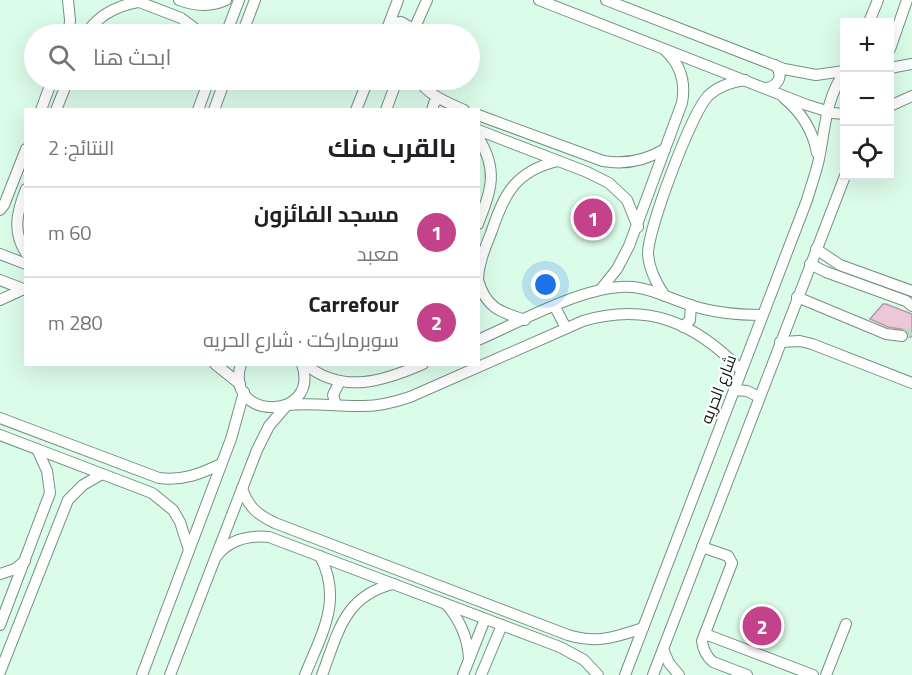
<!DOCTYPE html>
<html lang="ar">
<head>
<meta charset="utf-8">
<style>
	:root { --surface:#fff; --page:#f6f6f6; --text:#202124; --muted:#757577; --line:#e0e0e0; --accent:#c4428a }
	body { margin:0; font-family:"Titillium Web",Cairo,sans-serif; background:var(--page); color:var(--text); direction:rtl }
	.controls { position:absolute; right:18px; top:18px; display:grid; overflow:hidden; border-radius:0px; box-shadow:0 6px 24px #0002 }
	.controls button { width:54px; height:54px; display:grid; place-items:center; padding:0; border:0; border-bottom:2px solid var(--line); background:var(--surface); color:var(--text); font:30px sans-serif }
	.you { position:absolute; left:546px; top:285px; width:21px; height:21px; margin:-15px; border:4px solid #fff; border-radius:50%; background:#1a73e8; box-shadow:0 0 0 9px #1a73e833 }
	.badge { display:grid; place-items:center; width:39px; height:39px; border-radius:50%; background:var(--accent); color:#fff; font-size:20px; font-weight:700 }
	.pin { position:absolute; translate:-50% -50%; border:3px solid #fff; box-shadow:0 2px 6px #0006 }
	.list { margin:0; padding:0; list-style:none }
	h2 { display:flex; justify-content:space-between; align-items:center; height:78px; margin:0; padding:0 24px; font-size:26px }
	h2 small { font-size:20px; font-weight:400; color:var(--muted) }
	.list li { display:grid; grid-template-columns:39px 1fr auto; gap:18px; align-items:center; box-sizing:border-box; height:90px; padding:0 24px; border-top:2px solid var(--line) }
	.list b { display:block; font-size:22px; white-space:nowrap }
	.list p { margin:0; font-size:20px; white-space:nowrap; color:var(--muted) }
	.list em { font-size:20px; font-style:normal; color:var(--muted) }
	.icon { flex:none; width:33px; height:33px; fill:none; stroke:currentColor; stroke-width:2; stroke-linecap:round; stroke-linejoin:round }
	.map { position:relative; flex:none; width:912px; height:675px; overflow:hidden; direction:ltr }
	.search { position:absolute; background:var(--surface); box-shadow:0 6px 24px #0002; left:24px; top:24px; width:456px; height:66px; display:flex; align-items:center; gap:15px; box-sizing:border-box; padding:0 21px; border-radius:33px; color:var(--muted); font-size:22px }
	.panel { position:absolute; background:var(--surface); box-shadow:0 6px 24px #0002; left:24px; top:108px; width:456px; height:258px; border-radius:0px; direction:rtl }
	.map>svg:first-child { display:block }
	.building { fill:#ecc7d7; stroke:#b799a6; stroke-width:1.5 }
	.lines { fill:none; stroke-linecap:round; stroke-linejoin:round }
	.minor-tunnel { stroke:#bddac9; stroke-width:10; stroke-dasharray:10 5; stroke-linecap:butt }
	.minor-casing { stroke:#759182; stroke-width:12 }
	.minor { stroke:#fff; stroke-width:10 }
	.labels { text-anchor:middle; stroke-width:4.5; stroke-linejoin:round; paint-order:stroke }
	.street-label { font-size:16px; fill:#0c1711; stroke:#fff }
</style>
</head>
<body>
<div class="map">
<svg width="912" height="675" viewBox="0 0 912 675">
	<rect width="100%" height="100%" fill="#dcfcea"/>
	<path class="building" d="M883,304H886L912,314V337H909L906,330L888,327L870,319Z"/>
	<g class="lines">
		<path class="minor-tunnel" d="M902,336L912,329"/>
		<g class="minor-casing">
			<g id="minor">
				<path d="M68,0L70,20L69,34"/>
				<path d="M134,0L181,18L202,34"/>
				<path d="M179,0C195,6 211,7 226,0"/>
				<path d="M539,0L807,105L833,113L844,114"/>
				<path d="M606,0L784,69L816,75L844,71"/>
				<path d="M869,22L878,0"/>
				<path d="M390,24L401,22L410,27L413,32"/>
				<path d="M86,34C98,15 116,6 138,2"/>
				<path d="M226,34L239,0"/>
				<path d="M242,34L255,0"/>
				<path d="M385,34L398,0"/>
				<path d="M412,34L427,0"/>
				<path d="M890,49L907,0"/>
				<path d="M890,68L912,64"/>
				<path d="M418,80C430,96 446,102 464,110"/>
				<path d="M766,88C779,86 784,75 775,65"/>
				<path d="M784,98C801,112 813,131 817,153"/>
				<path d="M890,106L912,96"/>
				<path d="M41,110L52,80"/>
				<path d="M56,110L68,80"/>
				<path d="M198,110L209,80"/>
				<path d="M214,110L225,80"/>
				<path d="M356,110L368,80"/>
				<path d="M386,110L397,80"/>
				<path d="M432,110L434,103L438,99"/>
				<path d="M478,115L603,161C626,165 645,161 665,149"/>
				<path d="M478,130L587,172L609,183L627,200L638,227"/>
				<path d="M478,137C499,171 491,190 478,224"/>
				<path d="M26,189C17,211 12,232 26,253"/>
				<path d="M0,210L4,205L26,149"/>
				<path d="M816,249L840,265L912,291"/>
				<path d="M0,254L26,264"/>
				<path d="M810,264L826,272L906,301L912,306"/>
				<path d="M478,278C479,262 485,248 491,233C504,194 515,171 558,161"/>
				<path d="M0,280L26,290"/>
				<path d="M478,280C486,308 500,312 525,320"/>
				<path d="M601,289L617,269L629,246L682,103C686,82 681,65 665,50"/>
				<path d="M665,296C656,283 649,270 648,254C648,229 691,114 708,96C718,86 731,82 745,80"/>
				<path d="M797,297L886,334L902,336"/>
				<path d="M0,300L24,289"/>
				<path d="M555,307L566,328"/>
				<path d="M683,327L690,320L691,305"/>
				<path d="M478,340C520,322 588,283 633,287C653,289 671,299 690,305C714,313 737,315 762,315"/>
				<path d="M780,342L800,341L812,344L912,383"/>
				<path d="M215,364L240,384"/>
				<path d="M241,364C223,421 321,422 302,364"/>
				<path d="M305,364C342,395 384,381 423,364"/>
				<path d="M734,390L747,391L759,397"/>
				<path d="M288,405C313,402 338,407 364,406C380,406 395,402 410,397L583,321C649,302 695,323 741,370"/>
				<path d="M336,405L333,395L340,381"/>
				<path d="M0,418L159,478C183,481 200,474 221,464"/>
				<path d="M0,435L152,493L173,510L180,522L189,550"/>
				<path d="M242,488C248,507 258,515 275,523L568,635C598,644 615,637 643,628"/>
				<path d="M702,547L728,556L732,563L702,641C703,650 706,656 713,662L747,675"/>
				<path d="M216,557C229,539 248,535 269,537L560,647L584,660L598,675"/>
				<path d="M0,574L15,569L25,561"/>
				<path d="M446,604C461,621 468,638 469,659"/>
				<path d="M0,625L50,493L47,471L37,449"/>
				<path d="M705,634L813,675"/>
				<path d="M663,649L669,663L679,675"/>
				<path d="M0,672L68,500L83,485L102,474"/>
				<path d="M142,675L231,439L244,392"/>
				<path d="M170,675L257,450L269,426L287,405"/>
				<path d="M305,675C322,633 343,600 320,556"/>
				<path d="M322,675C338,633 344,596 393,584"/>
				<path d="M463,675L485,619"/>
				<path d="M481,675L502,625"/>
				<path d="M625,675L807,200C811,186 816,173 819,159C825,129 826,98 844,73"/>
				<path d="M653,675L845,176"/>
				<path d="M826,675L846,624"/>
			</g>
		</g>
		<use href="#minor" class="minor"/>
	</g>
	<g class="labels">
		<g class="street-label">
			<text transform="translate(718 389) rotate(-69)" y="6">شارع الحريه</text>
		</g>
	</g>
</svg>
<div class="controls">
<button>+</button>
<button>−</button>
<button><svg class="icon" aria-label="locate" viewBox="0 0 24 24"><circle cx="12" cy="12" r="6"/><path d="M12 2v4M12 18v4M2 12h4M18 12h4"/></svg></button>
</div>
<div class="you"></div>
<div class="pin badge" style="left:593px;top:218px">1</div>
<div class="pin badge" style="left:762px;top:626px">2</div>
<div class="search"><svg class="icon" aria-label="search" viewBox="0 0 24 24"><circle cx="10" cy="10" r="6"/><path d="M15 15l6 6"/></svg>ابحث هنا</div>
<section class="panel">
<h2>بالقرب منك<small>النتائج: 2</small></h2>
<ul class="list">
<li><span class="badge">1</span><div><b>مسجد الفائزون</b><p>معبد</p></div><em>60 m</em></li>
<li><span class="badge">2</span><div><b>Carrefour</b><p>سوبرماركت · شارع الحريه</p></div><em>280 m</em></li>
</ul>
</section>
</div>
</body>
</html>
